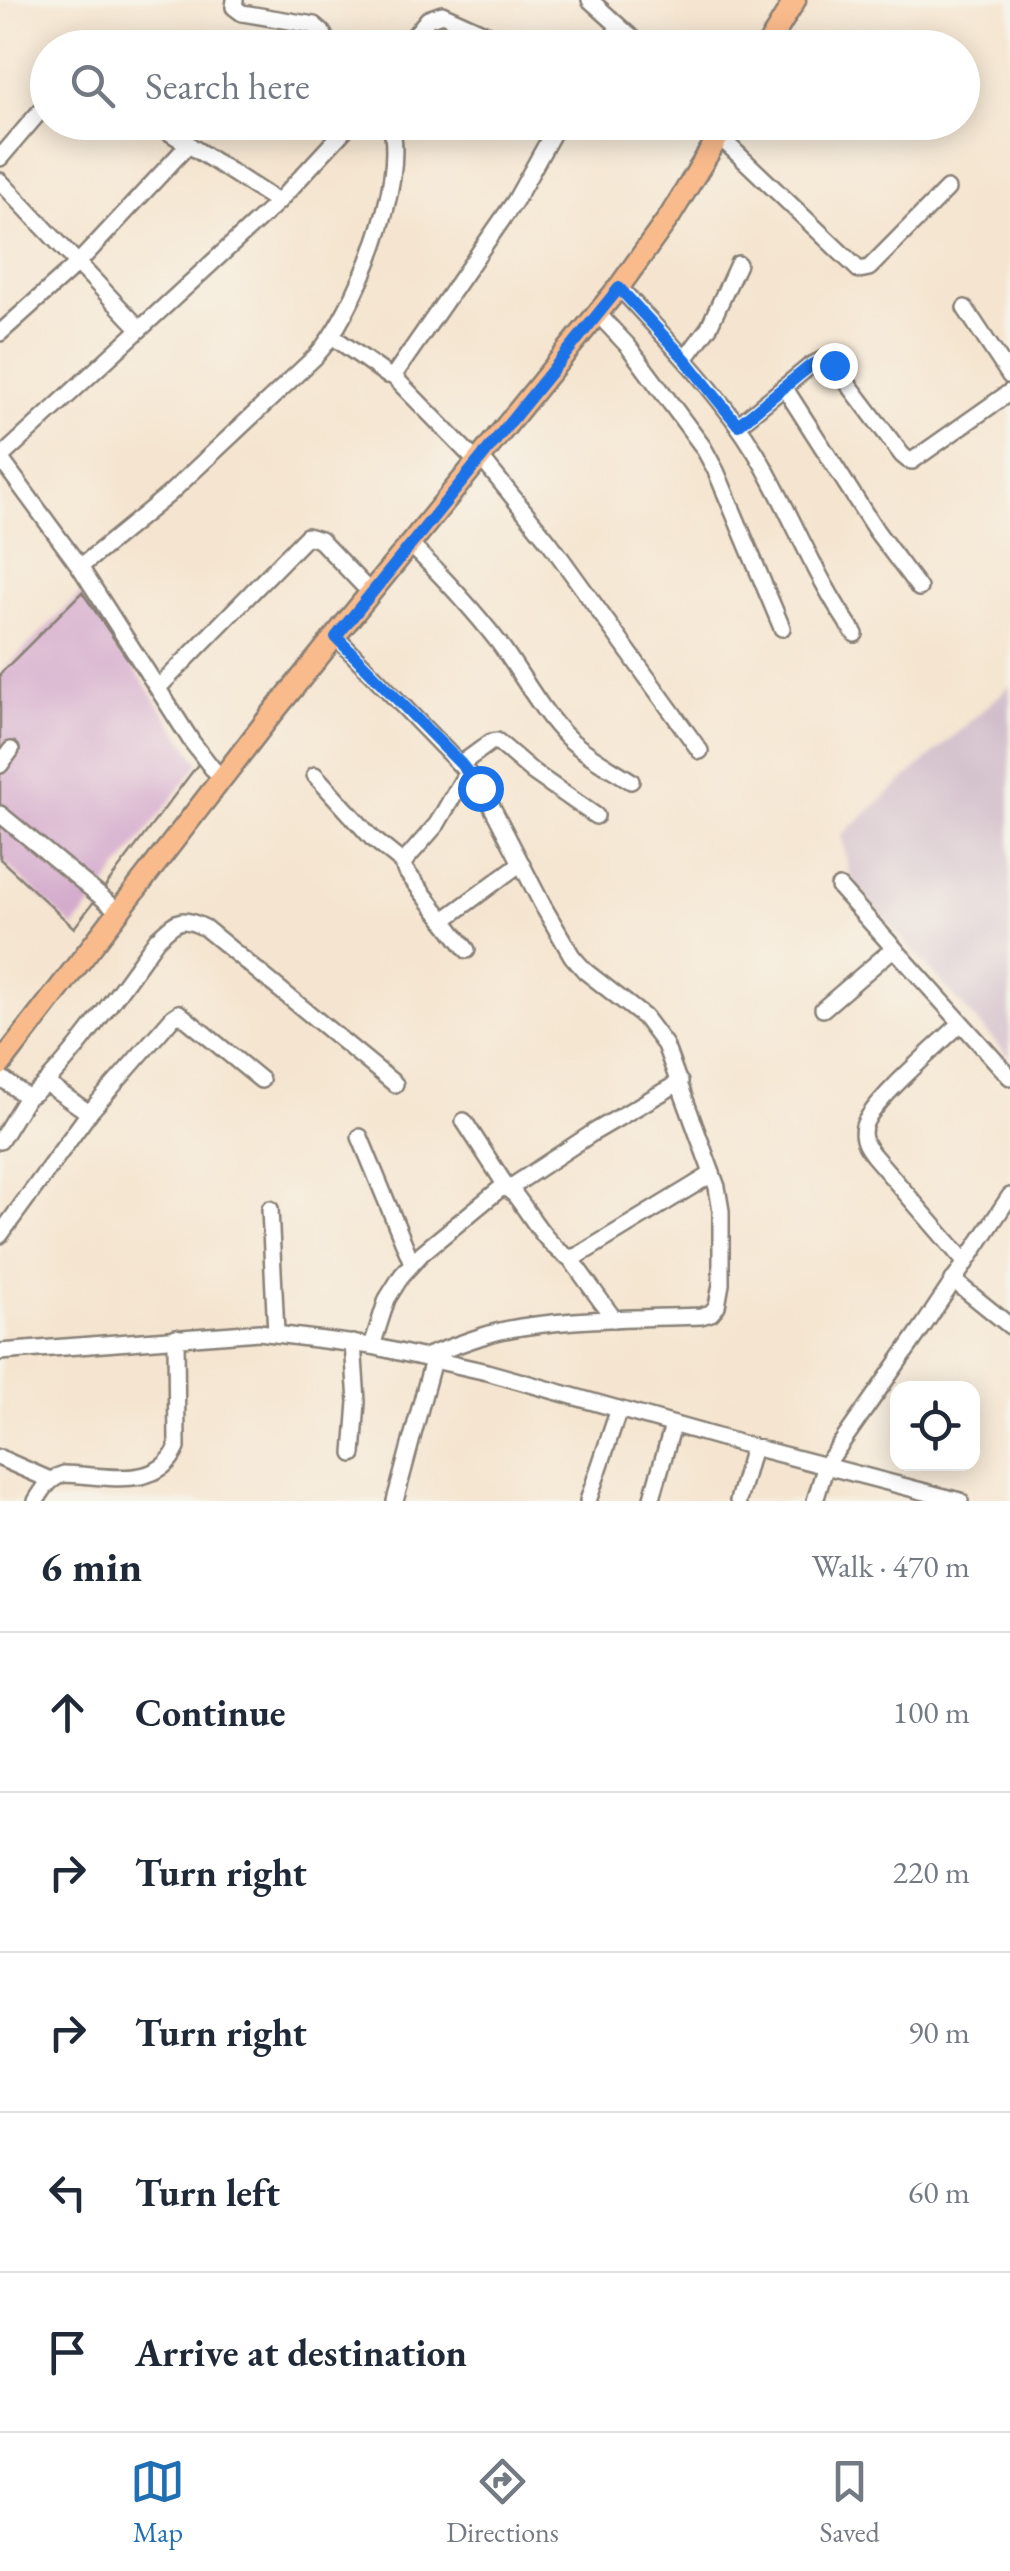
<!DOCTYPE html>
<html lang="en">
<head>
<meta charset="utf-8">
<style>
	:root { --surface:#fff; --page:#f6f6f7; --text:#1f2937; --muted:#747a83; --line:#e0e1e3; --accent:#1f6fb2 }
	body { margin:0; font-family:"EB Garamond",serif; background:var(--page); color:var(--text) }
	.controls { position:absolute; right:30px; bottom:30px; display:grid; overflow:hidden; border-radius:20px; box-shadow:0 5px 25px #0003 }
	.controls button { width:90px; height:90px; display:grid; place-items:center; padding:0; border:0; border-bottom:2px solid var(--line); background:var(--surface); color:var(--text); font:50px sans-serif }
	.stop { position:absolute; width:30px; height:30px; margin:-22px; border:8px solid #1a73e8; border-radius:50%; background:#fff }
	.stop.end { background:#1a73e8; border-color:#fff; box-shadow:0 2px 10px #0008 }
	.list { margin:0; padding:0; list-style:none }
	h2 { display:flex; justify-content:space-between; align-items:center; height:130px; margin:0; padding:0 40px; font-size:42px }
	h2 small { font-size:32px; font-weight:400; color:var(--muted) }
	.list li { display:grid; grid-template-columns:65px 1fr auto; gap:30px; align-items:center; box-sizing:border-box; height:160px; padding:0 40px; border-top:2px solid var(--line) }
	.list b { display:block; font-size:38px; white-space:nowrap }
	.list em { font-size:32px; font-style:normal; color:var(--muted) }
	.icon { flex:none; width:55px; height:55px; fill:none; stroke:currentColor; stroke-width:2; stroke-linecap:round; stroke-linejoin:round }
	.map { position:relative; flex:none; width:1010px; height:1501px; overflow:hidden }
	.search { position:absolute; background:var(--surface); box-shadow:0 5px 25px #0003; left:30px; right:30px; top:30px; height:110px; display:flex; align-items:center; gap:25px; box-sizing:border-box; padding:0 35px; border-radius:55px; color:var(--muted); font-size:38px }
	.sheet { height:930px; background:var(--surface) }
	nav { display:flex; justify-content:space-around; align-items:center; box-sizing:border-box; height:140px; border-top:2px solid var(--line); background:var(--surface); font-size:28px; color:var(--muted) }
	nav a { display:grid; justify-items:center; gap:5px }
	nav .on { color:var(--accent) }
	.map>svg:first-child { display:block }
	.industrial { fill:#d1bdcb }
	.building { fill:#d4abcd }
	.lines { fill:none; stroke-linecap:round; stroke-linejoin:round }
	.minor-casing { stroke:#888076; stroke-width:20 }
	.major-casing { stroke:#888076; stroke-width:25 }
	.minor { stroke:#fff; stroke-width:15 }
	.major { stroke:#fabb8c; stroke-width:20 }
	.route { stroke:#1a73e8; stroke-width:12 }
</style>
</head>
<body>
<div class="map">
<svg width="1010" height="1501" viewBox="0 0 1010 1501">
	<rect width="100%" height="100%" fill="#f7f3e8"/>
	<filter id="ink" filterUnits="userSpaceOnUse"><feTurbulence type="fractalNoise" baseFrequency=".01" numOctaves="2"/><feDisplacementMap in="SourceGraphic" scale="20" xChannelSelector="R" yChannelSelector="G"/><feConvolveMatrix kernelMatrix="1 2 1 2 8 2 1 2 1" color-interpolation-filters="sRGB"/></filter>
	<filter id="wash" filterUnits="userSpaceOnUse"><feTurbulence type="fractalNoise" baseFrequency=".0048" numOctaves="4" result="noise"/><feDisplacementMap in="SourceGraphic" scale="40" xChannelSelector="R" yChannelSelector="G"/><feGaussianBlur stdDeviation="2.25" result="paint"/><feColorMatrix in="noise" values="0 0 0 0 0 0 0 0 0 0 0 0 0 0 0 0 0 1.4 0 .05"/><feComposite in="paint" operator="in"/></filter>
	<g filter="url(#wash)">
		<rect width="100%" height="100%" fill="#f5e5d0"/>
		<path class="industrial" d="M1010,686V1058L851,882L842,835Z"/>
		<g id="blocks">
			<path class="building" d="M82,592L199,763L74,928L0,859V674Z"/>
		</g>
	</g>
	<g filter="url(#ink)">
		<use href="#blocks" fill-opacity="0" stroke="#888076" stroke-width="2.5"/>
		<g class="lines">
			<g class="minor-casing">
				<g id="minor">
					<path d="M235,0L234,7L242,13L314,25L322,32L331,48"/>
					<path d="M590,0L643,48"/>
					<path d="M404,48L428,19L442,14L518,48"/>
					<path d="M605,48L618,28"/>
					<path d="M153,122L278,202"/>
					<path d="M719,136L859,270L869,268L947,189"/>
					<path d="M0,158L48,102"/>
					<path d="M0,181L140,329"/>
					<path d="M619,287C667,340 719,392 756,453C791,512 815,578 855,634"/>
					<path d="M965,308L1010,376"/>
					<path d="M598,314L628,346L703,447L716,471L782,628"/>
					<path d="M0,333L77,264L189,144"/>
					<path d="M332,336L387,375H394L515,201L559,122"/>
					<path d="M685,359L709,327L738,264"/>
					<path d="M393,376L470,455"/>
					<path d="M784,387L877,532L919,588"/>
					<path d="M738,425L810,366L824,359L834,365L902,455L908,460L912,461L1010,392"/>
					<path d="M0,458L278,202L352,122"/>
					<path d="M0,458L80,567L192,742L212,768L222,777"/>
					<path d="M482,459L550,543L700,751"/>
					<path d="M411,545C442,576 472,608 499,643C522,674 540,710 567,737C586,755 609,767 631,781"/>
					<path d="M80,567L168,495L315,357C355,314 409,180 390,122"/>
					<path d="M336,637L467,772L490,803L543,906L572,956L585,971L644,1017L665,1045L717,1187L721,1211V1284L717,1306L711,1313L701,1316C641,1318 580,1318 521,1327C487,1332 455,1346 424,1357"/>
					<path d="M158,688L307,536L320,540L363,585"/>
					<path d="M461,764L491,742L497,741L533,772L596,816"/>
					<path d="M0,765L11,750"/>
					<path d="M315,775L372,838L403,863"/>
					<path d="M0,814L111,905"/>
					<path d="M839,887L1010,1077"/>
					<path d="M444,920L521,863"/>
					<path d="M467,950L405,870L403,863L437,824L467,772"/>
					<path d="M823,1009L894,948"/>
					<path d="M961,1023C941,1043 871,1102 864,1126C861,1138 866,1146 873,1155L965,1262"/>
					<path d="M0,1077L27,1097C52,1089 136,968 157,939C177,921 179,915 205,928L395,1084"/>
					<path d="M46,1083L89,1113L173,1017L179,1013L261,1080"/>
					<path d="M464,1121L508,1189L594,1132L680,1082"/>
					<path d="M360,1137L412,1263"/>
					<path d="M0,1141L27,1097"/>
					<path d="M270,1209L276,1333"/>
					<path d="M0,1235L89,1113"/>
					<path d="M570,1258L614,1319"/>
					<path d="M953,1280L1010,1326"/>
					<path d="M353,1343L357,1402L353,1454"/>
					<path d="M372,1346L387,1299L402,1275L422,1253L501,1188L508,1189L515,1195C531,1215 547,1247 570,1258L579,1255L712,1174"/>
					<path d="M0,1352L259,1332L372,1346L487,1372L753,1447L960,1501"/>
					<path d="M0,1458L50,1480"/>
					<path d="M36,1501C43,1489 50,1478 64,1474C103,1475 158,1491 177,1448L176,1337"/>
					<path d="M395,1501L433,1360"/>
					<path d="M588,1501L619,1409"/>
					<path d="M651,1501L673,1425"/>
					<path d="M738,1501L753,1447"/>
					<path d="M815,1501L826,1465L924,1325L1010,1196"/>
				</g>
			</g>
			<g class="major-casing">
				<g id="major">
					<path d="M766,48L795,0"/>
					<path d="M0,1065L267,720L619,287L670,216L719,136L723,122"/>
				</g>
			</g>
			<use href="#minor" class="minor"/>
			<use href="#major" class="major"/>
		</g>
	</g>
	<g class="lines" filter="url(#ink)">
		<path class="route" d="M480,788L461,764L336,637L619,288L685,359L738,425L810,366L824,359L834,365"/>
	</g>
</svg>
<div class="controls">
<button><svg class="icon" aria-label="locate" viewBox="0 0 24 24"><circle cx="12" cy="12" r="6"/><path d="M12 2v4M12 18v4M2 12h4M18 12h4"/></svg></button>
</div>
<div class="stop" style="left:480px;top:788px"></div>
<div class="stop end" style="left:834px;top:365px"></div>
<div class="search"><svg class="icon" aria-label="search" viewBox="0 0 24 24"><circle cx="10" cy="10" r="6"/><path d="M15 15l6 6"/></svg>Search here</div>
</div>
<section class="sheet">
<h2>6 min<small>Walk · 470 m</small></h2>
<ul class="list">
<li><svg class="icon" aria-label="ahead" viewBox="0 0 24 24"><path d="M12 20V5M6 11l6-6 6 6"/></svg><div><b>Continue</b></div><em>100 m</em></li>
<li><svg class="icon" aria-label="right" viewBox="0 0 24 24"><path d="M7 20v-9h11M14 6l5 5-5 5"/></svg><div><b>Turn right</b></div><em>220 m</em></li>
<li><svg class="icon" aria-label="right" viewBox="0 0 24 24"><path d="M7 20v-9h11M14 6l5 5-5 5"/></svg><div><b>Turn right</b></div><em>90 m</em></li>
<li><svg class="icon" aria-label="left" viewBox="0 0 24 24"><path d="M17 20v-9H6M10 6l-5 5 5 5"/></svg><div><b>Turn left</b></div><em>60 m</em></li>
<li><svg class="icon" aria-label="arrive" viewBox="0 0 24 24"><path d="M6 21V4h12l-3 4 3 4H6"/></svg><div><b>Arrive at destination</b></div></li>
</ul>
</section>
<nav>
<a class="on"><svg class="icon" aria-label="map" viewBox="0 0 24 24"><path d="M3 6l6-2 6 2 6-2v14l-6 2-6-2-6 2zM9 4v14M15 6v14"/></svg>Map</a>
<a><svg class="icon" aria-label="directions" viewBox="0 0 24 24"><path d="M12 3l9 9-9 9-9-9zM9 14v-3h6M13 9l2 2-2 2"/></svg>Directions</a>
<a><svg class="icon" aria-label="saved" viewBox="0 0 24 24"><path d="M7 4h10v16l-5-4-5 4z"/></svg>Saved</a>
</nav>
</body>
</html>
